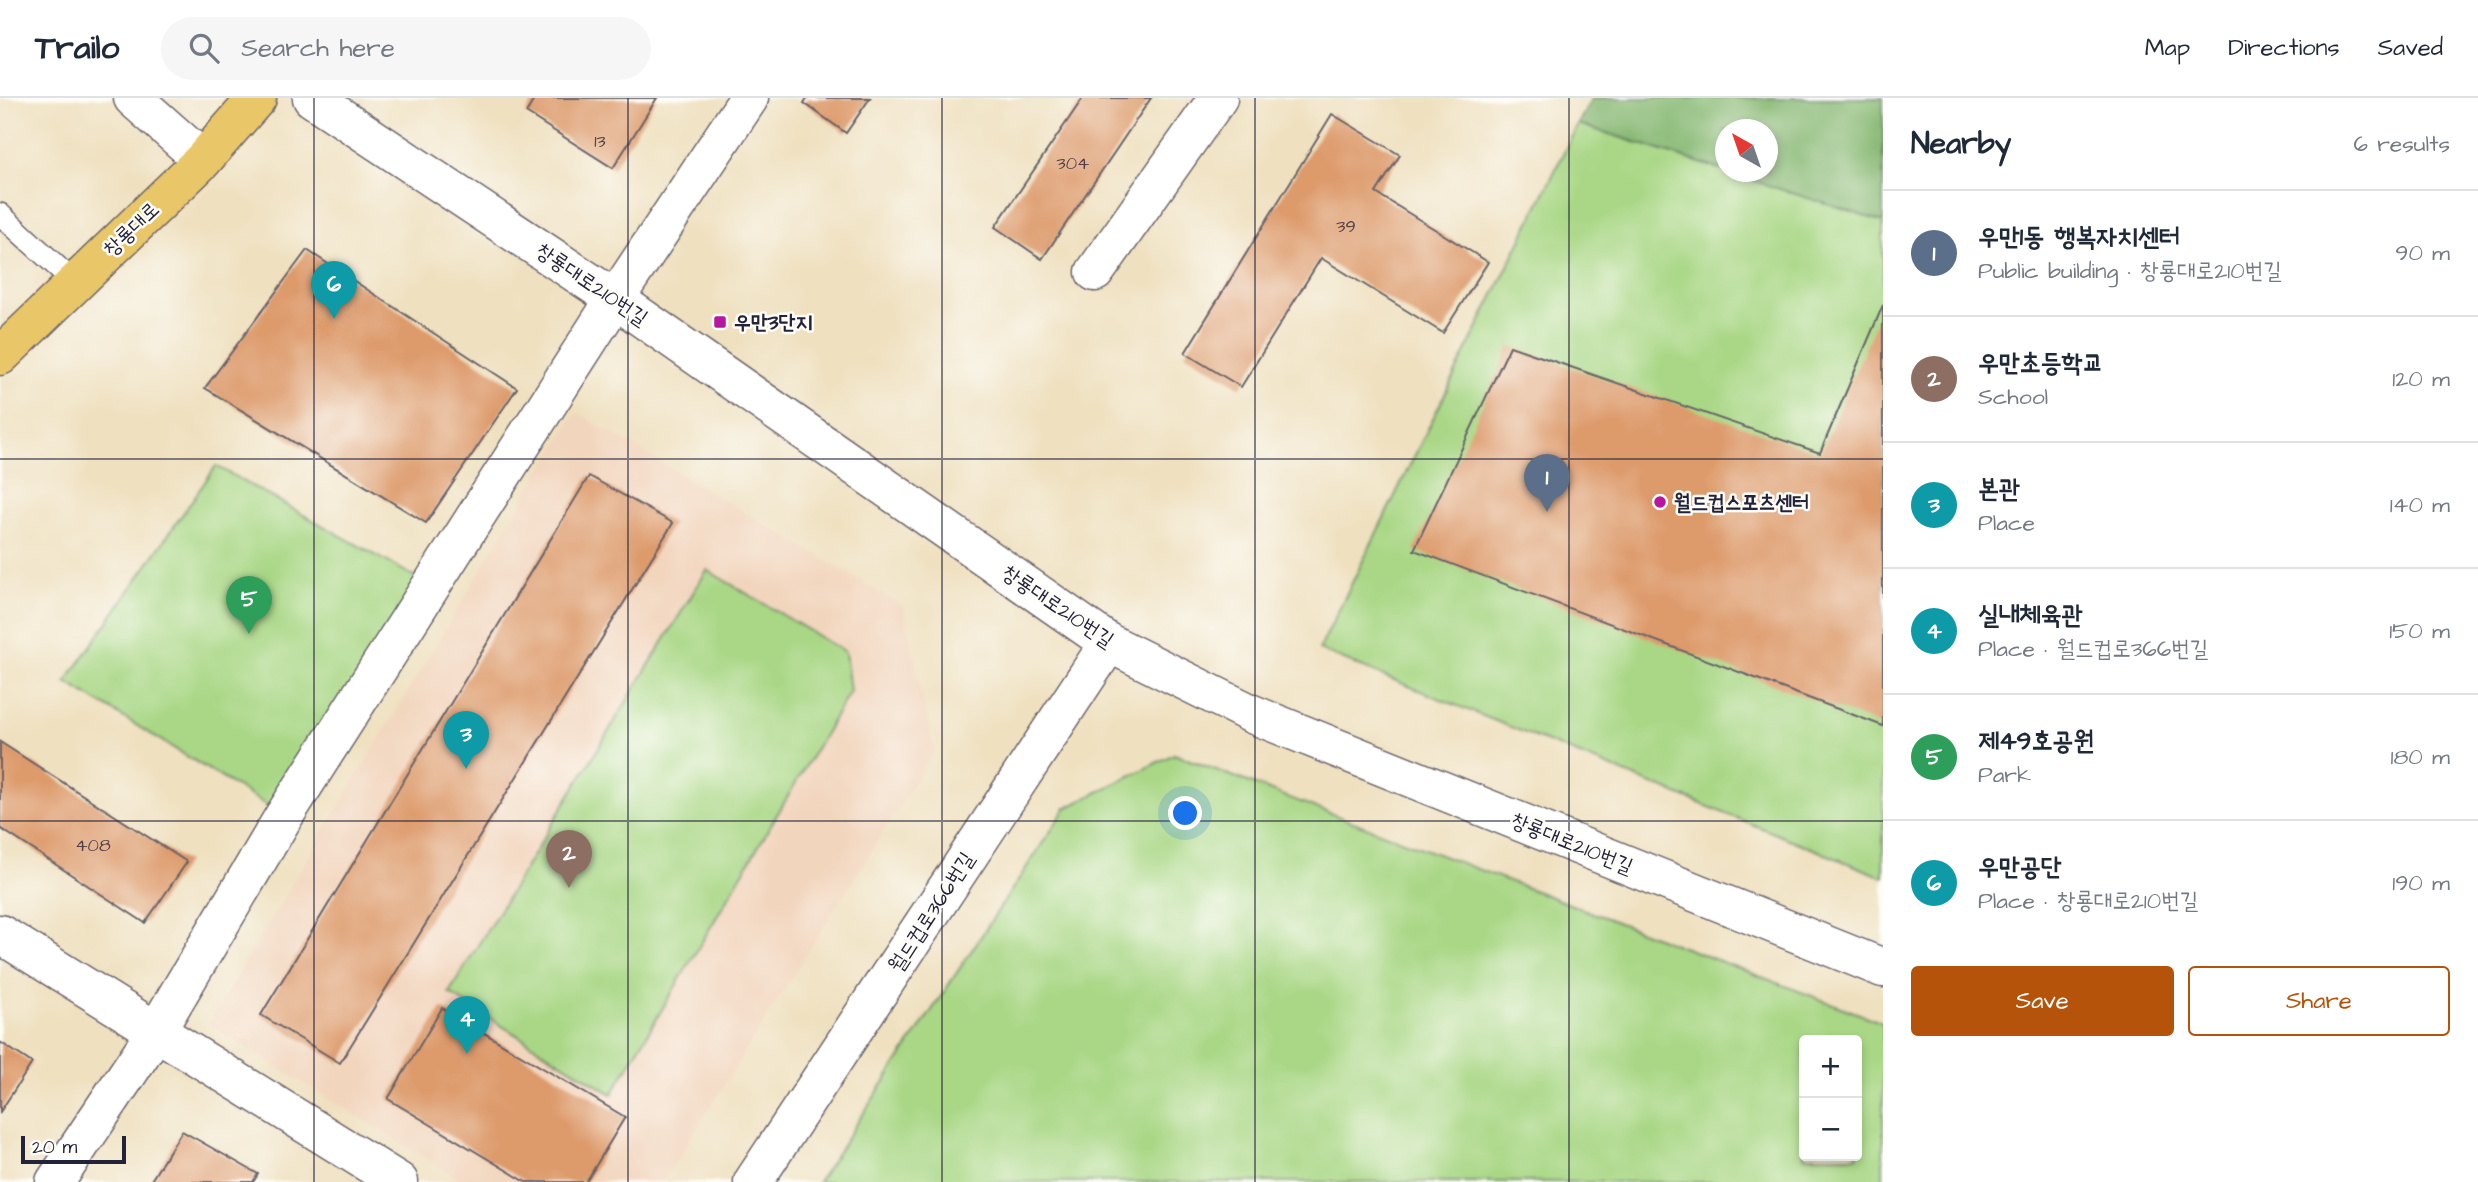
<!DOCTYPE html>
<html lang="en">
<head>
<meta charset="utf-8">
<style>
	:root { --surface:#fff; --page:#f6f6f7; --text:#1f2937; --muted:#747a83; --line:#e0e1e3; --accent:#b45309 }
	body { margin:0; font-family:"Architects Daughter","Poor Story",sans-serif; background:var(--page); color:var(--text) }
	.controls { position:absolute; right:21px; bottom:21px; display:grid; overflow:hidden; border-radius:7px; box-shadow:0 4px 10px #0003 }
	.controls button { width:63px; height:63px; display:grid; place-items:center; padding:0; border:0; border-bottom:2px solid var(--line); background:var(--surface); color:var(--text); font:35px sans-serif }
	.compass { position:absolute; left:1715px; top:21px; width:63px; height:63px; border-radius:50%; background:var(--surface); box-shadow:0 4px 10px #0003; rotate:320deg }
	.scale { position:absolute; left:21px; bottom:18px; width:105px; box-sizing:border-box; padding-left:7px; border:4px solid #22223b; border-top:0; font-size:19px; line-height:24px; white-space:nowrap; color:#22223b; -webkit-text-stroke:5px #fdfcf7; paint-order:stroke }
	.you { position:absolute; left:1186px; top:716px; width:24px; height:24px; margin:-18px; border:5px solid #fff; border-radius:50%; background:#1a73e8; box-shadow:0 0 0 10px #1a73e833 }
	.badge { display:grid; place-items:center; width:46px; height:46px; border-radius:50%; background:var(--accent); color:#fff; font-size:23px; font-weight:700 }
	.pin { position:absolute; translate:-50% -58px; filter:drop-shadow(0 2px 4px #0008) }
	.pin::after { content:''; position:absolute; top:37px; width:24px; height:21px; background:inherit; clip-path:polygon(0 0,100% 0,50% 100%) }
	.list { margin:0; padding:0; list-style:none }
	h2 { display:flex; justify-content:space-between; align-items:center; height:91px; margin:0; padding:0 28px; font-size:30px }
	h2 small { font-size:23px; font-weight:400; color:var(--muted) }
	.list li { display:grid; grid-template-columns:46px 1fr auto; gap:21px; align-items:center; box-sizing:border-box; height:126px; padding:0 28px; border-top:2px solid var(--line) }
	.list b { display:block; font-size:26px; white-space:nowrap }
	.list p { margin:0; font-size:23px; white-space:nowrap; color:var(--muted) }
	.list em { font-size:23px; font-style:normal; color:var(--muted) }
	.actions { display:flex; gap:14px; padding:21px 28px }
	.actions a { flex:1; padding:16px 0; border:2px solid var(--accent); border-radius:7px; text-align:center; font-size:24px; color:var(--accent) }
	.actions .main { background:var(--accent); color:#fff }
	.icon { flex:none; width:38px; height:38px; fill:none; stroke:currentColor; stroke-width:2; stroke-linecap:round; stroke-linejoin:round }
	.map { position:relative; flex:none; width:1883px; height:1084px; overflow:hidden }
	header { display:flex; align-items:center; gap:42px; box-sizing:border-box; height:98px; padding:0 35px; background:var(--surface); border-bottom:2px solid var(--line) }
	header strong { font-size:33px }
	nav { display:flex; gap:38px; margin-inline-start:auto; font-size:24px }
	.search { width:490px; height:63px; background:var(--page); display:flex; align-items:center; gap:18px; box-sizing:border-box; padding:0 24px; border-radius:38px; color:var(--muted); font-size:26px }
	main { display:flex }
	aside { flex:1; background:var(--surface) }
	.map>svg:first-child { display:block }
	.built { fill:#f2d5bd }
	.green { fill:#a9d785; stroke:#667c60; stroke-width:2; fill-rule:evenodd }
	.forest { fill:#86b872; stroke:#546d56; stroke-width:2 }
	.building { fill:#dd9a6b }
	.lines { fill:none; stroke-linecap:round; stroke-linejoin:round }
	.service-casing { stroke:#6a6469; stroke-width:24 }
	.minor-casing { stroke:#6a6469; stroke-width:41 }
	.tertiary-casing { stroke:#6a6469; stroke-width:41 }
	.primary-casing { stroke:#6a6469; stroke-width:41 }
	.service { stroke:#fff; stroke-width:21 }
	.minor { stroke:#fff; stroke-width:38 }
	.tertiary { stroke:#fff; stroke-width:38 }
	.primary { stroke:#e9c769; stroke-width:38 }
	.grid { fill:none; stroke:#22223b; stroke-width:2; stroke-opacity:0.55 }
	.poi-dot { fill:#b5179e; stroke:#fdfcf7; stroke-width:2.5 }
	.labels { text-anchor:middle; stroke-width:5; stroke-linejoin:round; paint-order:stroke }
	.number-label { font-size:18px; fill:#514047 }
	.street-label { font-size:21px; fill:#22223b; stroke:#fdfcf7 }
	.poi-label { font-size:21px; font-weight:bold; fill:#22223b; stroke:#fdfcf7; text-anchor:start }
</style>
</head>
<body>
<header>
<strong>Trailo</strong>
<div class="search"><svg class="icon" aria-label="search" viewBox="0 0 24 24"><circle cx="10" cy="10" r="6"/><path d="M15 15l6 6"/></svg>Search here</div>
<nav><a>Map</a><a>Directions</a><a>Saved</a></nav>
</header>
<main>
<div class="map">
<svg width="1883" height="1084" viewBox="0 0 1883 1084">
	<rect width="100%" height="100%" fill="#fdfcf7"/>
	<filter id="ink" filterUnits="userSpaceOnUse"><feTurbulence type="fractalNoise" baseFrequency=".0143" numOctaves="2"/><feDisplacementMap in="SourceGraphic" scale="14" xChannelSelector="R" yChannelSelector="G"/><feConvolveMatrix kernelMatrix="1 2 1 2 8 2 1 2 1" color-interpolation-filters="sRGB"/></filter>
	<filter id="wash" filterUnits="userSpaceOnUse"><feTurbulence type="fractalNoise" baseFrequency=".00686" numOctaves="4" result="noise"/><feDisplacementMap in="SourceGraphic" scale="28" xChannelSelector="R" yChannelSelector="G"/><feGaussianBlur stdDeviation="1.57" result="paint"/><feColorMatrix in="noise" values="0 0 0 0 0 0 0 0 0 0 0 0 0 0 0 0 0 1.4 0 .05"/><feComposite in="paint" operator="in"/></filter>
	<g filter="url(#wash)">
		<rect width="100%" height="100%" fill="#efe0bf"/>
		<path class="built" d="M576,314L903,508L934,653L663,1084H464L208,926Z"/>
		<g class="green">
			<path d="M1578,26L1883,124V779L1319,552Z"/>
			<path d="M216,368L431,488L284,718L66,584Z"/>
			<path d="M707,472L845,554L850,593L612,996L449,895Z"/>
			<path d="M1174,656L1883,925V1084H818L1066,710ZM1857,942V1058H1804V942Z"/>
		</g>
		<path class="forest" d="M1592,0H1883V124L1726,74H1768V32H1726V73L1578,26Z"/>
		<g id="blocks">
			<g class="building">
				<path d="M535,0H657L613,70L526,15Z"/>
				<path d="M807,0H870L846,35L804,5Z"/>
				<path d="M1083,0H1151L1042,161L995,129Z"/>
				<path d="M1332,16L1400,57L1376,95L1488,164L1443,235L1321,160L1241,289L1185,255Z"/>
				<path d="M307,152L517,290L426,425L205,290Z"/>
				<path d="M1883,207V628L1414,452L1510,248L1820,355Z"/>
				<path d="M589,378L673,425L340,965L261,917Z"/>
				<path d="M0,644L187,764L145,825L0,730Z"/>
				<path d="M442,910L625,1019L586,1084H526L388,1001Z"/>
				<path d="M0,944L32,965L0,1014Z"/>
				<path d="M182,1033L258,1076L253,1084H150Z"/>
			</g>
		</g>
	</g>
	<g filter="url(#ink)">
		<use href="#blocks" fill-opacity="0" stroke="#6a6469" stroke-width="2"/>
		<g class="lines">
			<g class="service-casing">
				<path id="service" d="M0,116L75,185"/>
			</g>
			<g class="minor-casing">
				<g id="minor">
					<path d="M133,0L203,62"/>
					<path d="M1095,174L1218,0"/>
					<path d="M0,836L399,1084"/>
					<path d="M55,1084L157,932L284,718L431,488L615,201L749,0"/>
				</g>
			</g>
			<g class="tertiary-casing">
				<g id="tertiary">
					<path d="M312,0L615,201L1109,545L1252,616L1883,870"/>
					<path d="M753,1084L1109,545"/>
				</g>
			</g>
			<g class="primary-casing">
				<path id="primary" d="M0,258L203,62L257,0"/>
			</g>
			<use href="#service" class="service"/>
			<use href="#minor" class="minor"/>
			<use href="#tertiary" class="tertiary"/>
			<use href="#primary" class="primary"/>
		</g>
	</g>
	<path class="grid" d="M314,0V1084M628,0V1084M942,0V1084M1255,0V1084M1569,0V1084M0,361H1883M0,723H1883"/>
	<g class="poi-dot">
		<rect x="713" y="217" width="14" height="14" rx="3.5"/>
		<circle cx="1660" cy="404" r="7"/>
	</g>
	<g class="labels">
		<g class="number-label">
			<text x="600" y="49">13</text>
			<text x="1073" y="71">304</text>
			<text x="1346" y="134">39</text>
			<text x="93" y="753">408</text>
		</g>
		<g class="street-label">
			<text transform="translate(131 131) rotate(-44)" y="7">창룡대로</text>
			<text transform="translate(592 186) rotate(34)" y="7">창룡대로210번길</text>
			<text transform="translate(1058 508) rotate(34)" y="7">창룡대로210번길</text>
			<text transform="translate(1572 745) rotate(22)" y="7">창룡대로210번길</text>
			<text transform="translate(931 814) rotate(-57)" y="7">월드컵로366번길</text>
		</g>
		<g class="poi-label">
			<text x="734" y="231">우만3단지</text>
			<text x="1674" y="411">월드컵스포츠센터</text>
		</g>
	</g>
</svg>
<div class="controls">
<button>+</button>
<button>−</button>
</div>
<svg class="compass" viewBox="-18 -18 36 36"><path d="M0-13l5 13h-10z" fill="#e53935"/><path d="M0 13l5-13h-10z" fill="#747a83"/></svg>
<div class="scale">20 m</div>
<div class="you"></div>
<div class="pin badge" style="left:1547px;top:414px;background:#5c6f8a">1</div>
<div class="pin badge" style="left:569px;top:790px;background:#8d6e63">2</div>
<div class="pin badge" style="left:466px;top:671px;background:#0f9aa8">3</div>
<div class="pin badge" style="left:467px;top:956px;background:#0f9aa8">4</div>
<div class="pin badge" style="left:249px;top:536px;background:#2e9e5b">5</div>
<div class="pin badge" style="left:334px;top:221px;background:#0f9aa8">6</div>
</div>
<aside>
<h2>Nearby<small>6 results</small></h2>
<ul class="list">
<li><span class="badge" style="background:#5c6f8a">1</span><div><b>우만1동 행복자치센터</b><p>Public building · 창룡대로210번길</p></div><em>90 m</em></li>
<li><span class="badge" style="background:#8d6e63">2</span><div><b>우만초등학교</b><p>School</p></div><em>120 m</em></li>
<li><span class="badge" style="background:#0f9aa8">3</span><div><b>본관</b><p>Place</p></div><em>140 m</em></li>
<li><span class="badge" style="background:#0f9aa8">4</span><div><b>실내체육관</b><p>Place · 월드컵로366번길</p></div><em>150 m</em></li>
<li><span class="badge" style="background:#2e9e5b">5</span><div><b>제49호공원</b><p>Park</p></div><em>180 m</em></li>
<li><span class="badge" style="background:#0f9aa8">6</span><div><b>우만공단</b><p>Place · 창룡대로210번길</p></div><em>190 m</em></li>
</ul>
<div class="actions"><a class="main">Save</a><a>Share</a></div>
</aside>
</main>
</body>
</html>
